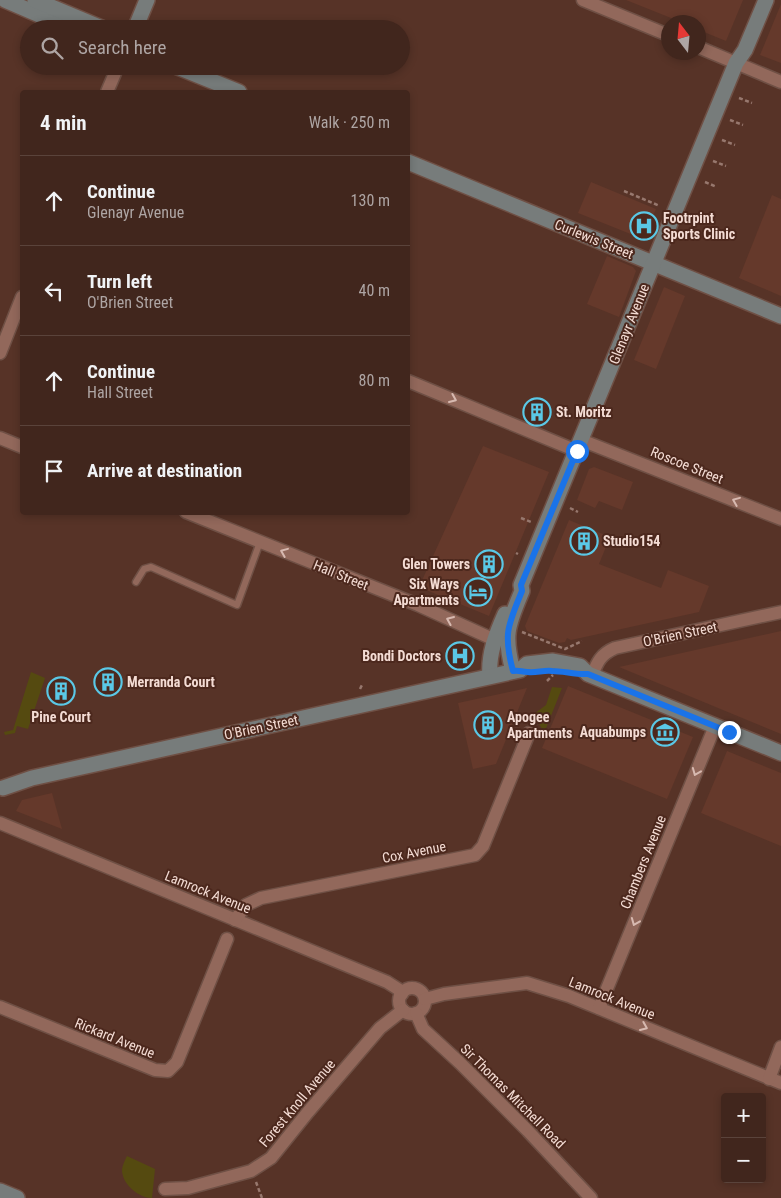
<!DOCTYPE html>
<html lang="en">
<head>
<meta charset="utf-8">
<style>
	:root { --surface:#41261d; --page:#482e26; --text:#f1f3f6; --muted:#aea5a4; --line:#5a433b }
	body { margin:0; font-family:"Roboto Condensed",sans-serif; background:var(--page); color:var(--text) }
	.controls { position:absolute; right:15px; bottom:15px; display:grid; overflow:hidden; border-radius:5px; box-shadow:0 2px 8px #0003 }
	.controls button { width:45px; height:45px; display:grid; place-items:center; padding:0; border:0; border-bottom:1px solid var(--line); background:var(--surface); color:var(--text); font:25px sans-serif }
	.compass { position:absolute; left:661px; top:15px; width:45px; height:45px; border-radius:50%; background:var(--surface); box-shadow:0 2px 8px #0003; rotate:344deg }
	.stop { position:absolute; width:15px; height:15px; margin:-11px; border:4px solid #1a73e8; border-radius:50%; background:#fff }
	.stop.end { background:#1a73e8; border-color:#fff; box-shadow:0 1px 5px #0008 }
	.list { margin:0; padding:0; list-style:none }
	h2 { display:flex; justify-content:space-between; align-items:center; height:65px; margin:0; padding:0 20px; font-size:21px }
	h2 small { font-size:16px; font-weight:400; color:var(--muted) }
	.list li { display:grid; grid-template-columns:32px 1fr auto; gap:15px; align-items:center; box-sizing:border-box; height:90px; padding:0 20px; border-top:1px solid var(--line) }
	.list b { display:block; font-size:19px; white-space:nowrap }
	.list p { margin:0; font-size:16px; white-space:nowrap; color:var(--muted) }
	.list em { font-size:16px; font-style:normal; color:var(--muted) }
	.icon { flex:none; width:28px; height:28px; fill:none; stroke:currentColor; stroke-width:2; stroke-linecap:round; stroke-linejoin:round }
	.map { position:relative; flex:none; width:781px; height:1198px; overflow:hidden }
	.search { position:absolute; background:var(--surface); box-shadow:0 2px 8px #0003; left:20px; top:20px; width:390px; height:55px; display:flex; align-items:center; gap:12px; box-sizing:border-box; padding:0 18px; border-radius:28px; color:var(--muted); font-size:19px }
	.panel { position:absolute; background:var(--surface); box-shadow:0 2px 8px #0003; left:20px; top:90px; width:390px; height:425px; border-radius:5px }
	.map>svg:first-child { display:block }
	.built { fill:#65392b }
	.green { fill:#554a10 }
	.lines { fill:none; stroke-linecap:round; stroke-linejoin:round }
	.lane-casing { stroke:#6f5045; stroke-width:9 }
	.street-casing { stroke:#6f5045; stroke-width:15 }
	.secondary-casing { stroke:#6f5045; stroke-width:18 }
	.path { stroke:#97786e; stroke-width:2.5; stroke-dasharray:4 2.5; stroke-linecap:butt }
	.lane { stroke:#92685b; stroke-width:6 }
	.street { stroke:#92685b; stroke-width:12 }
	.secondary { stroke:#777c7b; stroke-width:15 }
	.oneway { stroke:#d7b9b0 }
	.route { stroke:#1a73e8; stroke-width:6 }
	.labels { text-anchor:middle; stroke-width:4; stroke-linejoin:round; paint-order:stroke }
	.poi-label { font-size:14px; font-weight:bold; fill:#f4dcd4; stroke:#4c281d; text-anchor:start }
	.street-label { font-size:14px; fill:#f4dcd4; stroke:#4c281d }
</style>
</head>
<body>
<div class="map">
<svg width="781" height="1198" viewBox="0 0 781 1198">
	<rect width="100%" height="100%" fill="#573327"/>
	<g class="built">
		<path d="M626,0H743L726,41L699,30L698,22H681Z"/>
		<path d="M781,4V63L760,55Z"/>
		<path d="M591,182L656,209L643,239L578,213Z"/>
		<path d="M772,195L781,199V296L739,278Z"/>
		<path d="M607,256L633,267L636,271L619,317L587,304Z"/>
		<path d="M664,287L685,296L656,369L634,360Z"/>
		<path d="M483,446L549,472L489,616L419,587Z"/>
		<path d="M594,467L633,482L622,510L599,501L595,508L577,500L589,469Z"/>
		<path d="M569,520L610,537L599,564L661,588L668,570L709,586L699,612L571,640L567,638L565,642L559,643L527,631L525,626Z"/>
		<path d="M781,631V734L619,667Z"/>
		<path d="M568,686L693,737L667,799L542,748Z"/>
		<path d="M527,688L496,764L473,769L458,703Z"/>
		<path d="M727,751L781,773V846L701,813Z"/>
		<path d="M52,793L62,829L16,811L22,800Z"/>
	</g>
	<g class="green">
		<path d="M31,672L45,678L28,729L17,726L15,733L5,735L4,732L13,730Z"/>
		<path d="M552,687L562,688L543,736C542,727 540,721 530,719V717L546,705Z"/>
		<path d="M127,1156L155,1169L152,1198C139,1198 123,1185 122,1171C122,1166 125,1160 127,1156Z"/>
	</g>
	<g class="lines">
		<g class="lane-casing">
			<path id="lane" d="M136,582L144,569L151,567L237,605L260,542"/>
		</g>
		<g class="street-casing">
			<g id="street">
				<path d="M583,0L668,35"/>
				<path d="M698,47L781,82"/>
				<path d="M107,92L118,66"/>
				<path d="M0,353L22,297"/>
				<path d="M408,381L577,451"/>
				<path d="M0,438L22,447"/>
				<path d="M581,440L781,519"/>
				<path d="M186,512L418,605L495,640"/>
				<path d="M592,676C597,662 601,654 615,648L781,612"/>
				<path d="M0,823L387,982L398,989L402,994"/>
				<path d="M235,920L246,905L261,898L475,855L483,846L529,733"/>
				<circle cx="412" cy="1001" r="13"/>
				<path d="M425,999L444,994L527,983L569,996L781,1083"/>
				<path d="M0,1007L155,1070L168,1071L177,1062L227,939"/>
				<path d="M599,1008L715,726"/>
				<path d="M416,1013L423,1029L460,1063L528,1131L591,1198"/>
				<path d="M769,1079L781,1047"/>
				<path d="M165,1189L188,1188L251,1171L271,1158L308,1112L380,1028L403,1010"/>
			</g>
		</g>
		<g class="secondary-casing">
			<g id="secondary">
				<path d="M5,0L72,29"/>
				<path d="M35,0L104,29"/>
				<path d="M135,29L147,0"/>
				<path d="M175,66L239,92"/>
				<path d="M408,162L781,316"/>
				<path d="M513,671C503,634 508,625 522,591L521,585L736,63L745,50L766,0"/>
				<path d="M490,676C488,655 496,634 505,614"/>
				<path d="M3,788L32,778L520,670L527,664L553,661L580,666L588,674L781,753"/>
				<path d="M0,1191L17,1198"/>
			</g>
		</g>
		<g class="path">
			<path d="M739,98L752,103"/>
			<path d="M730,120L743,125"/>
			<path d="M722,140L735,145"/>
			<path d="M713,161L726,166"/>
			<path d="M705,182L717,187"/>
			<path d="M624,191L660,206"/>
			<path d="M570,508L578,512"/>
			<path d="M521,518L531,522"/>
			<path d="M516,553L518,554"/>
			<path d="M522,632L565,649L582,641"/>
			<path d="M547,681L553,675"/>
			<path d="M360,689L362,685"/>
			<path d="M527,714L528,722"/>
			<path d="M256,1182L262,1198"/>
		</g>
		<use href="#lane" class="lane"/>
		<use href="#street" class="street"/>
		<use href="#secondary" class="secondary"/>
	</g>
	<defs><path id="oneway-chevron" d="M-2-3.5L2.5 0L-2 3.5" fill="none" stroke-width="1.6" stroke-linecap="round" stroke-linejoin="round" transform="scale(1.25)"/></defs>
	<g class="oneway">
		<use href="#oneway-chevron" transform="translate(453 399) rotate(23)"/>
		<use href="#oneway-chevron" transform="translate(736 501) rotate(-158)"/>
		<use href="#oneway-chevron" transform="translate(284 552) rotate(-158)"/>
		<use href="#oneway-chevron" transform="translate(450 620) rotate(-157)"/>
		<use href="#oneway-chevron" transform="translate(696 772) rotate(112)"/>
		<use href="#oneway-chevron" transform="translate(635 922) rotate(112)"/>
		<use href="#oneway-chevron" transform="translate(644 1027) rotate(23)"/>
	</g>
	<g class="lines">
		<path class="route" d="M577,451L521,585L522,591C508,625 503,634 513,671C520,670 521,672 528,672C536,673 544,670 552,671C564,671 576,675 588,674L729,732"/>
	</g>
	<defs>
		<g id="hospital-ring" transform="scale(1.4375)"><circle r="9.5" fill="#4c281d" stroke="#5ac8e6" stroke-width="1.5"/><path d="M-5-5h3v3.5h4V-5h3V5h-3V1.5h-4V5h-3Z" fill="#5ac8e6"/></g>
		<g id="building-ring" transform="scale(1.4375)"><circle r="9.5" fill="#4c281d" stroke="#5ac8e6" stroke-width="1.5"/><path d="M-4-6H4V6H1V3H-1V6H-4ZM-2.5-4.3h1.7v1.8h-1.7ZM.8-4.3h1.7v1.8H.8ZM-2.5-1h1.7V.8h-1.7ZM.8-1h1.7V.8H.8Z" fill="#5ac8e6"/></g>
		<g id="hotel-ring" transform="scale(1.4375)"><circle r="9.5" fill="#4c281d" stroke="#5ac8e6" stroke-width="1.5"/><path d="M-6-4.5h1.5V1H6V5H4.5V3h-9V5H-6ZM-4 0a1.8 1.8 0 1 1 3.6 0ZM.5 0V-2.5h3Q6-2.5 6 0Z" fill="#5ac8e6"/></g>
		<g id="museum-ring" transform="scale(1.4375)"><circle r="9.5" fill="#4c281d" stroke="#5ac8e6" stroke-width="1.5"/><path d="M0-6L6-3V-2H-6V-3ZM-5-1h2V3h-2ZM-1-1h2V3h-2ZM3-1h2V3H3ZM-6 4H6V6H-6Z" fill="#5ac8e6"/></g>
	</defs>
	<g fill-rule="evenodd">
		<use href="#hospital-ring" x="644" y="226"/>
		<use href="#building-ring" x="537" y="412"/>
		<use href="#building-ring" x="584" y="541"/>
		<use href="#building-ring" x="489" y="564"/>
		<use href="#hotel-ring" x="478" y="592"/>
		<use href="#hospital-ring" x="460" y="656"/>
		<use href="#building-ring" x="108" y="682"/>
		<use href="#building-ring" x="61" y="691"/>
		<use href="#building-ring" x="488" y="725"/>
		<use href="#museum-ring" x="665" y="732"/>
	</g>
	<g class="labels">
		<g class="poi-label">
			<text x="663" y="223">Footrpint<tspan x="663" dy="16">Sports Clinic</tspan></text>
			<text x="556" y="417">St. Moritz</text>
			<text x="603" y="546">Studio154</text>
			<text x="470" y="569" text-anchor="end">Glen Towers</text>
			<text x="459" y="589" text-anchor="end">Six Ways<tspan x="459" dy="16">Apartments</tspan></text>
			<text x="441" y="661" text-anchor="end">Bondi Doctors</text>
			<text x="127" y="687">Merranda Court</text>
			<text x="61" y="722" text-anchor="middle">Pine Court</text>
			<text x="507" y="722">Apogee<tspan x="507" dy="16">Apartments</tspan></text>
			<text x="646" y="737" text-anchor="end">Aquabumps</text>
		</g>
		<g class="street-label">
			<text transform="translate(594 239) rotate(22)" y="5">Curlewis Street</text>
			<text transform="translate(629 324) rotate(-68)" y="5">Glenayr Avenue</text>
			<text transform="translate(687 465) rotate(22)" y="5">Roscoe Street</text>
			<text transform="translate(341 575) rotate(22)" y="5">Hall Street</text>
			<text transform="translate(680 634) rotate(-12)" y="5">O'Brien Street</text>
			<text transform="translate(261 727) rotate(-12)" y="5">O'Brien Street</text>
			<text transform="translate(414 852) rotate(-11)" y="5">Cox Avenue</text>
			<text transform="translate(643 862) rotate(-68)" y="5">Chambers Avenue</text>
			<text transform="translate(208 892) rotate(22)" y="5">Lamrock Avenue</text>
			<text transform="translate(612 998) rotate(22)" y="5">Lamrock Avenue</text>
			<text transform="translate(115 1038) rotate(22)" y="5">Rickard Avenue</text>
			<text transform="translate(513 1096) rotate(45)" y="5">Sir Thomas Mitchell Road</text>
			<text transform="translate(297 1103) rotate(-50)" y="5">Forest Knoll Avenue</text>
		</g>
	</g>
</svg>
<div class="controls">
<button>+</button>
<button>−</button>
</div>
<svg class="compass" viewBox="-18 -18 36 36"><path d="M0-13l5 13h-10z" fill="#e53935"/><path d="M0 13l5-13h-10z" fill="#aea5a4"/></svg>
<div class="stop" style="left:577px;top:451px"></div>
<div class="stop end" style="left:729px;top:732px"></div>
<div class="search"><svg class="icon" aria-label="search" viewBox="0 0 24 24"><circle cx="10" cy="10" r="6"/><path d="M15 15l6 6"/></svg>Search here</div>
<section class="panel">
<h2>4 min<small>Walk · 250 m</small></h2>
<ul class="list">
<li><svg class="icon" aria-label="ahead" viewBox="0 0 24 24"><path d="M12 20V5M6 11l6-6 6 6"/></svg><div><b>Continue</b><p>Glenayr Avenue</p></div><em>130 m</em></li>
<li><svg class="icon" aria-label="left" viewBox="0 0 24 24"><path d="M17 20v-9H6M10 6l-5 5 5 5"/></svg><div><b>Turn left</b><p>O'Brien Street</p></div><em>40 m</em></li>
<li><svg class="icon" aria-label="ahead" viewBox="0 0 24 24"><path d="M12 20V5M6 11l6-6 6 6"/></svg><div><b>Continue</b><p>Hall Street</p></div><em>80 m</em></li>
<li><svg class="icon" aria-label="arrive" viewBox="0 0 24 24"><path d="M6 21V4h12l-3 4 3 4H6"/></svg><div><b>Arrive at destination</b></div></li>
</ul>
</section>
</div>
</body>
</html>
